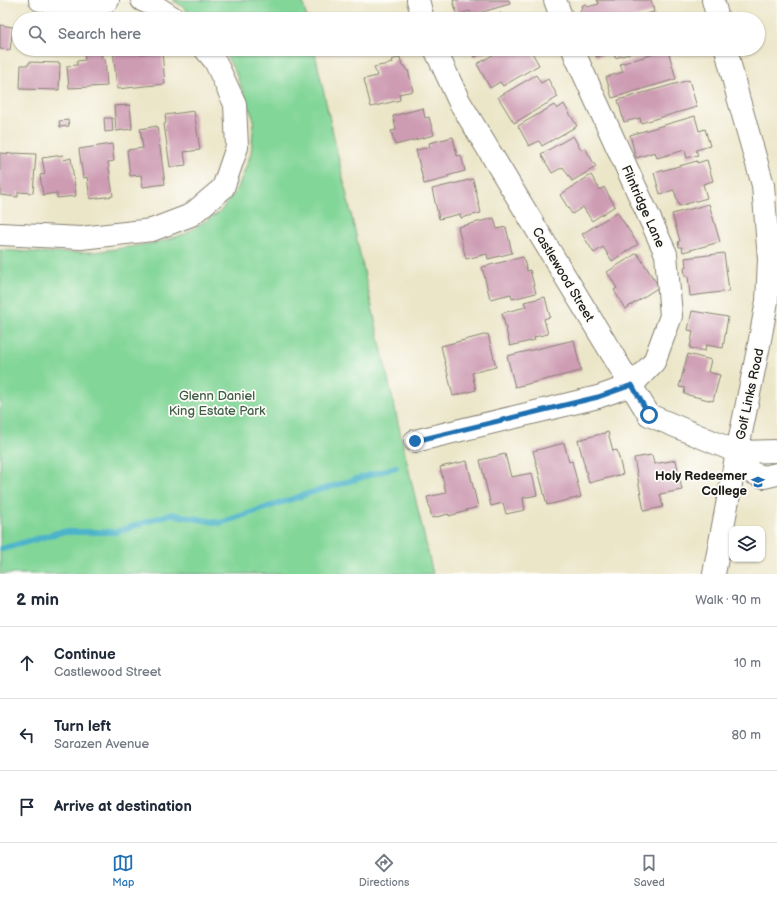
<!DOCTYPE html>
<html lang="en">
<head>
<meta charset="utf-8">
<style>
	:root { --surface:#fff; --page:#f2f2f3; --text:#1f2937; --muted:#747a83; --line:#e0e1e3; --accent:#1f6fb2 }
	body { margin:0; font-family:"Balsamiq Sans",sans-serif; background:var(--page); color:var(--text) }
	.controls { position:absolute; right:12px; bottom:12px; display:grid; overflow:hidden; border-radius:8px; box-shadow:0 1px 3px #0004 }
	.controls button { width:36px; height:36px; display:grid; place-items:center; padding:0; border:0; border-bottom:1px solid var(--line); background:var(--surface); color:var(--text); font:20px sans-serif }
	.stop { position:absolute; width:12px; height:12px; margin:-9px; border:3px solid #1f6fb2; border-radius:50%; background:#fff }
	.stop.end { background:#1f6fb2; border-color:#fff; box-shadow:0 1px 4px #0008 }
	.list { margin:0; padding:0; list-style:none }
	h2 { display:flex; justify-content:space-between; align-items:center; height:52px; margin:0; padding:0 16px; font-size:17px }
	h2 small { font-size:13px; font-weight:400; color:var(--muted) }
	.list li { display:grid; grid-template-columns:26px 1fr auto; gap:12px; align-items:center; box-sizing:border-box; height:72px; padding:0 16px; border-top:1px solid var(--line) }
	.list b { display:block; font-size:15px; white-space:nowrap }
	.list p { margin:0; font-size:13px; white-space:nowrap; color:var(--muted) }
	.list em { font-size:13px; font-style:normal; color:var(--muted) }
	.icon { flex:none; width:22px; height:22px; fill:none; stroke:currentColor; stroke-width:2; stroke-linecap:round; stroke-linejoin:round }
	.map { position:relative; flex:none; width:777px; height:574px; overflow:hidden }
	.search { position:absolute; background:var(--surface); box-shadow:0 1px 3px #0004; left:12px; right:12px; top:12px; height:44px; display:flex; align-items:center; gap:10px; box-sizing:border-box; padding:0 14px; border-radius:22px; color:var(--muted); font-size:15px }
	.sheet { height:268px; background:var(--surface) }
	nav { display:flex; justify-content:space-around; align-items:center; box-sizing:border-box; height:56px; border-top:1px solid var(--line); background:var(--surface); font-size:11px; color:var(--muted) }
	nav a { display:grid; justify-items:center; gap:2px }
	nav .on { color:var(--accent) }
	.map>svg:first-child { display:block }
	.green { fill:#82d698; stroke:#4f795a }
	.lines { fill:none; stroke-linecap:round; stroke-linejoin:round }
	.stream { stroke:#4cb3ca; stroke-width:6 }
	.building { fill:#cd9bb2 }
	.minor-casing { stroke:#848172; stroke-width:24 }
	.minor { stroke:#fff; stroke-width:22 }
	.route { stroke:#1f6fb2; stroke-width:5 }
	.labels { text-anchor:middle; stroke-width:3.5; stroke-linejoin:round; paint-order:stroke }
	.street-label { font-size:13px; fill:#1c1c1c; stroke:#fdfcf7 }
	.park-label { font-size:13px; fill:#405d47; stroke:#fdfcf7 }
	.poi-label { font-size:13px; font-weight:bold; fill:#1c1c1c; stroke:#fdfcf7; text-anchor:end }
</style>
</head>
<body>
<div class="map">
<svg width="777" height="574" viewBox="0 0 777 574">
	<rect width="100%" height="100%" fill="#fdfcf7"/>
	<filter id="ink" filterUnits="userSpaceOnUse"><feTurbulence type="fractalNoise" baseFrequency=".025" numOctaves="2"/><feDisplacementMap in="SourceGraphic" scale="8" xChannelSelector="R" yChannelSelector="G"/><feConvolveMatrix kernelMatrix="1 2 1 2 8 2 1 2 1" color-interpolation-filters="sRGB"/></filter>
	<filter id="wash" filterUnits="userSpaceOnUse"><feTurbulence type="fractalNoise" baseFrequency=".012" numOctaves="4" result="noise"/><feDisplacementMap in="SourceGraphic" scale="16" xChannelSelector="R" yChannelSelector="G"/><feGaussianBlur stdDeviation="0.9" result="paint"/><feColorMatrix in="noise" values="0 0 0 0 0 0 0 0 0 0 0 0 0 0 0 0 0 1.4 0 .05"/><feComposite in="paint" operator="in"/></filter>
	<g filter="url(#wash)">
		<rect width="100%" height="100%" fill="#ece6c9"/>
		<g class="green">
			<path d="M173,0H302L307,19H196L183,7Z"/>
			<path d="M222,49H314L405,454L433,574H0V250L45,253L95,252L156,243L185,234L220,212L238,188L251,154L254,120L235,71Z"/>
		</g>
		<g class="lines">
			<path class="stream" d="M2,549L61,532H115L171,514L220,523L310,493L396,467"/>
		</g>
		<g id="blocks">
			<g class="building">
				<path d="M453,0H509L510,4L472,15L470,11L457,15Z"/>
				<path d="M597,0H651L654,12L628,19H583L580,10L582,9L581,6L586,4L587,7L599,4Z"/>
				<path d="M501,13L503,19H488Z"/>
				<path d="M655,15L656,19H642Z"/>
				<path d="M0,25L13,27L10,50L0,49Z"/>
				<path d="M43,49H59V52L43,51Z"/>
				<path d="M84,49H101L102,59H105L107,86L69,88L67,66L77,65V61L85,60Z"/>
				<path d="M113,49H139L140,54L162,52L165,84L117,89Z"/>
				<path d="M470,49H493L474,57Z"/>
				<path d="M503,49H519L521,53L527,49H530L539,65L503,86L500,82L490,88L477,64Z"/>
				<path d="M594,49H646L615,58L614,52L596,57Z"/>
				<path d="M668,50L676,79L612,98L606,77L623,72L620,64Z"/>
				<path d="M400,57L402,66L405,65L406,70H408L413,91L399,94L400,100L371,107L364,79L377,76L374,67L393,63L392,60Z"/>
				<path d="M29,62L60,63L59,90L20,89L21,65H29Z"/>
				<path d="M536,75L541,83L548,79L558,97L514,123L498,97Z"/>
				<path d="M689,80L697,107L641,123L640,118L624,122L618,100Z"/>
				<path d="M564,104L577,126L542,146L539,141L529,146L518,126L554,105L557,109Z"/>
				<path d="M130,105L132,129L116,131L114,106Z"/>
				<path d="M423,108L425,118L429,117L434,135L395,145L391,131L396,130L393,116Z"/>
				<path d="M194,111L200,150L184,152L186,165L170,167L164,124L166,123L165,115Z"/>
				<path d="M695,116L699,131L705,129L710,146L696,150L698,155L687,158L685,150L657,158L655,152L636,158L630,135Z"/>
				<path d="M104,118H112L113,131L105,132Z"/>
				<path d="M68,120L69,126L60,127L59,121Z"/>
				<path d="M157,126L165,184L143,187L141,175L130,176L127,150L143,148L140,129Z"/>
				<path d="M573,136L581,150L585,148L596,167L572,181L563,167L552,173L541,154Z"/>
				<path d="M453,137L457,156L461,155L465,171L447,176L448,178L424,184L416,150L430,147L429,143Z"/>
				<path d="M112,144L114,161L108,162L113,196L90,199L87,177L83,178L79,149Z"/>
				<path d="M0,153L13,154V153L36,154L33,193L18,192V197L0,195Z"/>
				<path d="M63,155L64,160L71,158L76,196L57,198V193L43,195L40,175L45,174L42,158Z"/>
				<path d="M707,160L713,181L703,184L707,198L679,206L674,190L660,194L654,173L697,161V163Z"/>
				<path d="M591,175L600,190L604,187L615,206L592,221L583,207L572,214L560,195Z"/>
				<path d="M473,179L481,213L461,218L460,214L439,219L432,189Z"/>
				<path d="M709,204L720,242L683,252L682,247H679L678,242L680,241L672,214Z"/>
				<path d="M617,212L638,244L612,261L603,247L594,253L582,234Z"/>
				<path d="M494,218L497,229L506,227L512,253L488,259L487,254L466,259L458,227Z"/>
				<path d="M637,253L659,287L625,309L614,290L617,288L607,272Z"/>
				<path d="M724,253L729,291L690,296L688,276H685L684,267H686L685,258Z"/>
				<path d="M523,257L527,271L530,270L536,293L512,299L511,294L490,299L482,267Z"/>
				<path d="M545,297L550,317L544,319L548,334L534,337L535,340L510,346L502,313L526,307L524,302Z"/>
				<path d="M692,311L728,317L723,348L706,345L705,351L690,348L693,331L688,330Z"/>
				<path d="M488,334L496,367L472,373L476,390L453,396L441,346Z"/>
				<path d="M574,340L581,371L515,387L507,356Z"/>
				<path d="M688,354L711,360L708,372L720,375L713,401L684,394L685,388L679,387Z"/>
				<path d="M608,432L613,451L617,450L623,474L589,483L578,440Z"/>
				<path d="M564,443L569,462L572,461L581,497L547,505L533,451Z"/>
				<path d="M505,454L511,477L532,473L537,495L523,498L525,510L506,514L503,503L491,506L480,460Z"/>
				<path d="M652,455L654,464L676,460L682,490L660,494L663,507L644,511L634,458Z"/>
				<path d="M467,461L478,507L466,510L467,511L449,516V514L432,518L427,497L446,493L440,467Z"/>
			</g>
		</g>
	</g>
	<g filter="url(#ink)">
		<use href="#blocks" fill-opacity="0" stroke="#848172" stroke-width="1"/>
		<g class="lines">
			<g class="minor-casing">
				<g id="minor">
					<path d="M40,0L73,6L103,3L108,0"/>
					<path d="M142,0L155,6L175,19"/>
					<path d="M418,0L423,19"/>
					<path d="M555,0L562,19"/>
					<path d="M713,0L718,19"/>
					<path d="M435,49L459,101L649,415L737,452L777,451"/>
					<path d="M0,234L81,238L152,230L191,215L223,188L237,147L235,104L215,61L205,49"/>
					<path d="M415,441L598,397L632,385L654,362L671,316L666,254L576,57L573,49"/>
					<path d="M737,452L750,472L764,477L777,474"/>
					<path d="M714,574L737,452L759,345L767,301L769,259L763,185L738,97L726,49"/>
				</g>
			</g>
			<use href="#minor" class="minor"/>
		</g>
	</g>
	<g class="lines" filter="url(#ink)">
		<path class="route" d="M415,441L598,397L632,385L649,415"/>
	</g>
	<defs>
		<g id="university-bare" transform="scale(1.08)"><path d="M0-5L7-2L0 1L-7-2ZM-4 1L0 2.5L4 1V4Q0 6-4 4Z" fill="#1f6fb2" stroke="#fdfcf7" stroke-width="2.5" paint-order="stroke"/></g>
	</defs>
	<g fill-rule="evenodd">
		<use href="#university-bare" x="758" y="482"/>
	</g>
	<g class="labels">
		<g class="street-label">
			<text transform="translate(644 206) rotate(66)" y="5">Flintridge Lane</text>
			<text transform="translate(564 274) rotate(59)" y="5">Castlewood Street</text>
			<text transform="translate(749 394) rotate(-78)" y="5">Golf Links Road</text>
		</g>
		<g class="park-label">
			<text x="217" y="400">Glenn Daniel<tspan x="217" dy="15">King Estate Park</tspan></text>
		</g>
		<g class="poi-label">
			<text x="747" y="480">Holy Redeemer<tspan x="747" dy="15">College</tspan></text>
		</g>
	</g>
</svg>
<div class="controls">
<button><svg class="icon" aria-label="layers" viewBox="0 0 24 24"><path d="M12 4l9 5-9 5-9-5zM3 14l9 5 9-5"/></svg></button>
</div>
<div class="stop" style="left:649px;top:415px"></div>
<div class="stop end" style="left:415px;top:441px"></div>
<div class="search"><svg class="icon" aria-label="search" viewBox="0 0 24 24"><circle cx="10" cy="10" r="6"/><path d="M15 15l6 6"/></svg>Search here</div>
</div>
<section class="sheet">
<h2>2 min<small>Walk · 90 m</small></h2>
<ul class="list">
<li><svg class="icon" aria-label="ahead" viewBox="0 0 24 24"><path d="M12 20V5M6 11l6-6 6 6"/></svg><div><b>Continue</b><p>Castlewood Street</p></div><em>10 m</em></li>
<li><svg class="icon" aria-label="left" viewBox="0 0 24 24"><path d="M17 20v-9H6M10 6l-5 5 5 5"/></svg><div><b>Turn left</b><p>Sarazen Avenue</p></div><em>80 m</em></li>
<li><svg class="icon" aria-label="arrive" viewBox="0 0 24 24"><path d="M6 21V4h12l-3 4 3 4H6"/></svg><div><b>Arrive at destination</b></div></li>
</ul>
</section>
<nav>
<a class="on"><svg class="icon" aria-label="map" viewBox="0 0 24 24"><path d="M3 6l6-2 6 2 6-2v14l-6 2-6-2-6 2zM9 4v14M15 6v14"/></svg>Map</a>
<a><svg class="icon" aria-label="directions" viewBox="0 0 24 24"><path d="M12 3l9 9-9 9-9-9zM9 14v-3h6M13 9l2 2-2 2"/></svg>Directions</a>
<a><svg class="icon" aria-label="saved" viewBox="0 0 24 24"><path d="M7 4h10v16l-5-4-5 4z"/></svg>Saved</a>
</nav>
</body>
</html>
